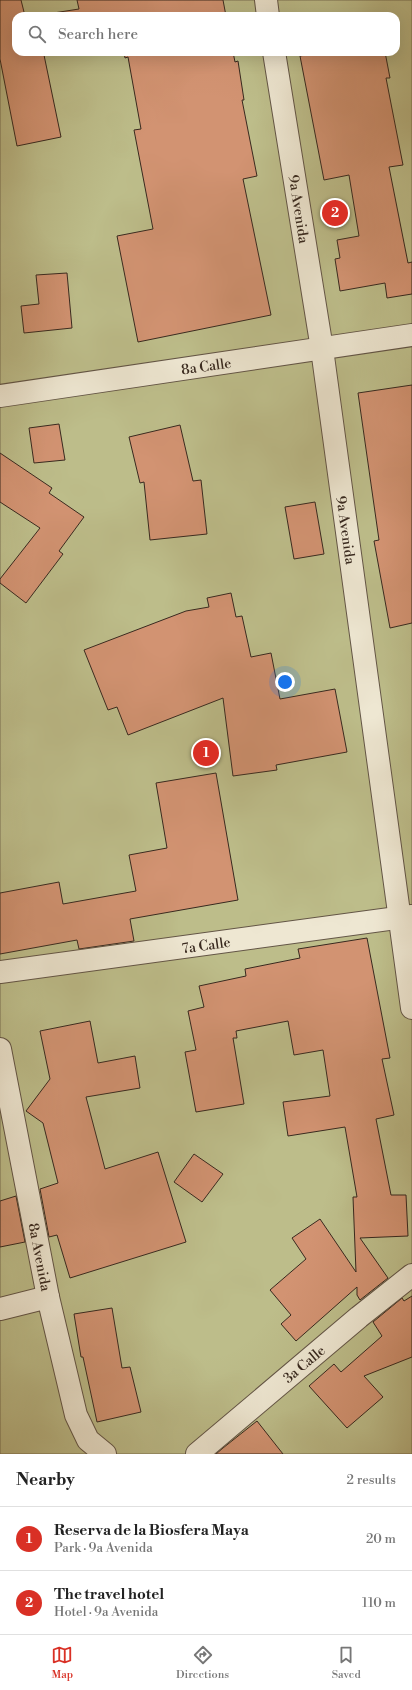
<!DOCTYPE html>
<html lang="en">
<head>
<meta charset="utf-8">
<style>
	:root { --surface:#fff; --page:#f2f2f2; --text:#222; --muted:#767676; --line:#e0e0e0; --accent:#d93025 }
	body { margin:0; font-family:"Libre Bodoni",serif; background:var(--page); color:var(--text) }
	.you { position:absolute; left:285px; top:682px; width:14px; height:14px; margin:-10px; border:3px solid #fff; border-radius:50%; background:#1a73e8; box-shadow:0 0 0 6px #1a73e833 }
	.badge { display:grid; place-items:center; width:26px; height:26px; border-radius:50%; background:var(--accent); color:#fff; font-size:13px; font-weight:700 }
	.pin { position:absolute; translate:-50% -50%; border:2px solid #fff; box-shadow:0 1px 4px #0006 }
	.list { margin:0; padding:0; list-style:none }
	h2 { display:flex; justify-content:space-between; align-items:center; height:52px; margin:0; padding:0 16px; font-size:17px }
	h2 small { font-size:13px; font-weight:400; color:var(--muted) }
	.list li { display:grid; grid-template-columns:26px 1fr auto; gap:12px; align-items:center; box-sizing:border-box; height:64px; padding:0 16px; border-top:1px solid var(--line) }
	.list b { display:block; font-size:15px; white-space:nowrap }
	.list p { margin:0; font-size:13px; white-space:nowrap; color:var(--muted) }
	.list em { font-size:13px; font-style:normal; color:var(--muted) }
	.icon { flex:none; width:22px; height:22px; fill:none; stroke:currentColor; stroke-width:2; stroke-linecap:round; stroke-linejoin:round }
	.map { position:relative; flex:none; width:412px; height:1454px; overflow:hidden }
	.search { position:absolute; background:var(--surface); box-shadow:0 4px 16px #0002; left:12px; right:12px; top:12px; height:44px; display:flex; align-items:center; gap:10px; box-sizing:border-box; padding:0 14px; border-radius:12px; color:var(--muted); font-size:15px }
	.sheet { height:180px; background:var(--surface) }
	nav { display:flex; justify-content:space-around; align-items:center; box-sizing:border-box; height:56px; border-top:1px solid var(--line); background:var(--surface); font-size:11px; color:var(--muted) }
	nav a { display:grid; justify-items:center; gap:2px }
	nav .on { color:var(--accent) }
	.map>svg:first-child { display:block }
	.green { fill:#bdbd8a; stroke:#7a7354; fill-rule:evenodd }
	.building { fill:#d29372; stroke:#38291f }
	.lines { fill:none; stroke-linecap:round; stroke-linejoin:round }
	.minor-casing { stroke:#635546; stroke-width:24 }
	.minor { stroke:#eee7d2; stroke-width:22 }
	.labels { text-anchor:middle; stroke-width:3; stroke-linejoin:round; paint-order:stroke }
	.street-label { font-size:14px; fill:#38291f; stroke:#eee7d2 }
</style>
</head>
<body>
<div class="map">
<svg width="412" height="1454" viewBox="0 0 412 1454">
	<rect width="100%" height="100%" fill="#e5daba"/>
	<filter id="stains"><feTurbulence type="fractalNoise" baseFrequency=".005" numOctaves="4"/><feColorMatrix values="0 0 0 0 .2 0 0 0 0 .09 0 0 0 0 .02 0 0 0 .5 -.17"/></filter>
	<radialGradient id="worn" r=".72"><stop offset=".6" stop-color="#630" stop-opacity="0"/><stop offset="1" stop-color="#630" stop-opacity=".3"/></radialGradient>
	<path class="green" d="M0,0H412V1454H0ZM16,16H396V52H16Z"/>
	<g class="building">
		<path d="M0,0H21L25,16H16V52H64L44,55L61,137L17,146L0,59Z"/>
		<path d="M77,0H223L226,16H34L79,9Z"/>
		<path d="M124,52H233L235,62L238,61L244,100H242L257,176L243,179L271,315L138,342L117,236L153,229L134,130L141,129L128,57L125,58Z"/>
		<path d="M323,52H385L390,78H386L403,165L389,167L408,263L412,262V294L387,298L385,283L340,291L335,259L340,258L337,240L359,236L349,175L324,180L300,56Z"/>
		<path d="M67,273L72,328L24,333L21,306L39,304L36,275Z"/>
		<path d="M412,385V623L390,628L374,541L379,540L358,393Z"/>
		<path d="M59,424L65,460L34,463L29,428Z"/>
		<path d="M180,425L193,481L201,480L207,534L150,540L144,482L140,483L129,437Z"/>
		<path d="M0,453L52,488L49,493L84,517L59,551L63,554L26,603L0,583V579L40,528L0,502Z"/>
		<path d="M315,502L324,554L294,559L285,507Z"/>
		<path d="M231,593L236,617L242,616L251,657L271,653L280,699L335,689L347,752L276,765L277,770L233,776L223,698L128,735L117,707L108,710L84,650L186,611L209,607L207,598Z"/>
		<path d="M216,773L238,900L130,919L134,941L79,949L77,940L0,954V893L59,882L63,904L136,891L129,855L167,848L156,783Z"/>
		<path d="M367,938L390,1058L382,1059L394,1115L376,1119L391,1195H406L408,1236L360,1238L388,1278L360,1300L357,1295V1287L296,1341L281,1324L291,1315L270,1290L306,1259L292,1238L320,1219L356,1272L353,1197H357L345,1127L288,1136L283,1102L330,1096L323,1050L294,1055L288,1021L236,1031L237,1038H233L244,1104L196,1112L185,1052L196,1050L188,1011L204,1007L199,986L246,976L245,969L300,958L298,949Z"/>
		<path d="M90,1021L98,1063L135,1056L140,1088L86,1097L105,1169L158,1152L186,1242L70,1278L57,1235L49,1237L40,1189L58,1183L43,1123L26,1111L50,1079L40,1031Z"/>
		<path d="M194,1154L223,1174L202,1202L174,1182Z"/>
		<path d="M16,1196L25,1242L0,1247V1201Z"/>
		<path d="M412,1296V1357L364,1376L383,1397L347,1428L309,1386L334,1364L341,1372L382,1336L373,1322L402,1298L404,1301Z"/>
		<path d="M112,1308L122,1368L130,1367L141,1412L97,1422L83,1357H81L74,1314Z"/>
		<path d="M257,1421L283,1454H216L223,1448Z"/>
	</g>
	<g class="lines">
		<g class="minor-casing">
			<g id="minor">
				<path d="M266,0L268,16"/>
				<path d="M274,52L322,349L412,1008"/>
				<path d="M0,396L412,335"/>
				<path d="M0,972L412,916"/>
				<path d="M0,1049L48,1297L76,1415L88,1440L105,1454"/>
				<path d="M0,1309L48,1297"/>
				<path d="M197,1454L359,1317L412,1275"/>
			</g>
		</g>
		<use href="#minor" class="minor"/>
	</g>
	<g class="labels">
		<g class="street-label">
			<text transform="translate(299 209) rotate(81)" y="5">9a Avenida</text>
			<text transform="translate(206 366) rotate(-8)" y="5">8a Calle</text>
			<text transform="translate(346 530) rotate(82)" y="5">9a Avenida</text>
			<text transform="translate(206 945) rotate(-8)" y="5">7a Calle</text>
			<text transform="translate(40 1257) rotate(79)" y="5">8a Avenida</text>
			<text transform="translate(304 1364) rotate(-40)" y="5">3a Calle</text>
		</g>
	</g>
	<rect width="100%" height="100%" filter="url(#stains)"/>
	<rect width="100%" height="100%" fill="url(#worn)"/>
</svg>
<div class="you"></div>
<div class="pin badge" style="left:206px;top:753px">1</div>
<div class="pin badge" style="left:335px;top:213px">2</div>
<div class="search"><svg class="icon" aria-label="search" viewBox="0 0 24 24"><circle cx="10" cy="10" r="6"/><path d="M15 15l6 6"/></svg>Search here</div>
</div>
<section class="sheet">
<h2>Nearby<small>2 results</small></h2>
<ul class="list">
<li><span class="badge">1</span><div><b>Reserva de la Biosfera Maya</b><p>Park · 9a Avenida</p></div><em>20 m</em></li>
<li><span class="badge">2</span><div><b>The travel hotel</b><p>Hotel · 9a Avenida</p></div><em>110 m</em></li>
</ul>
</section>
<nav>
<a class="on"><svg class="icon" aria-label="map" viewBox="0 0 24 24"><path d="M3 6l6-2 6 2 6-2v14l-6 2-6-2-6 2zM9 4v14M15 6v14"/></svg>Map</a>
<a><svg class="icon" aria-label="directions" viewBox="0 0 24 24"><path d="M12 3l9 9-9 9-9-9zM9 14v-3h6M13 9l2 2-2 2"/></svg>Directions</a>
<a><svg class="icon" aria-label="saved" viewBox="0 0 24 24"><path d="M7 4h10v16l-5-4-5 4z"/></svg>Saved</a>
</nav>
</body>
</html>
